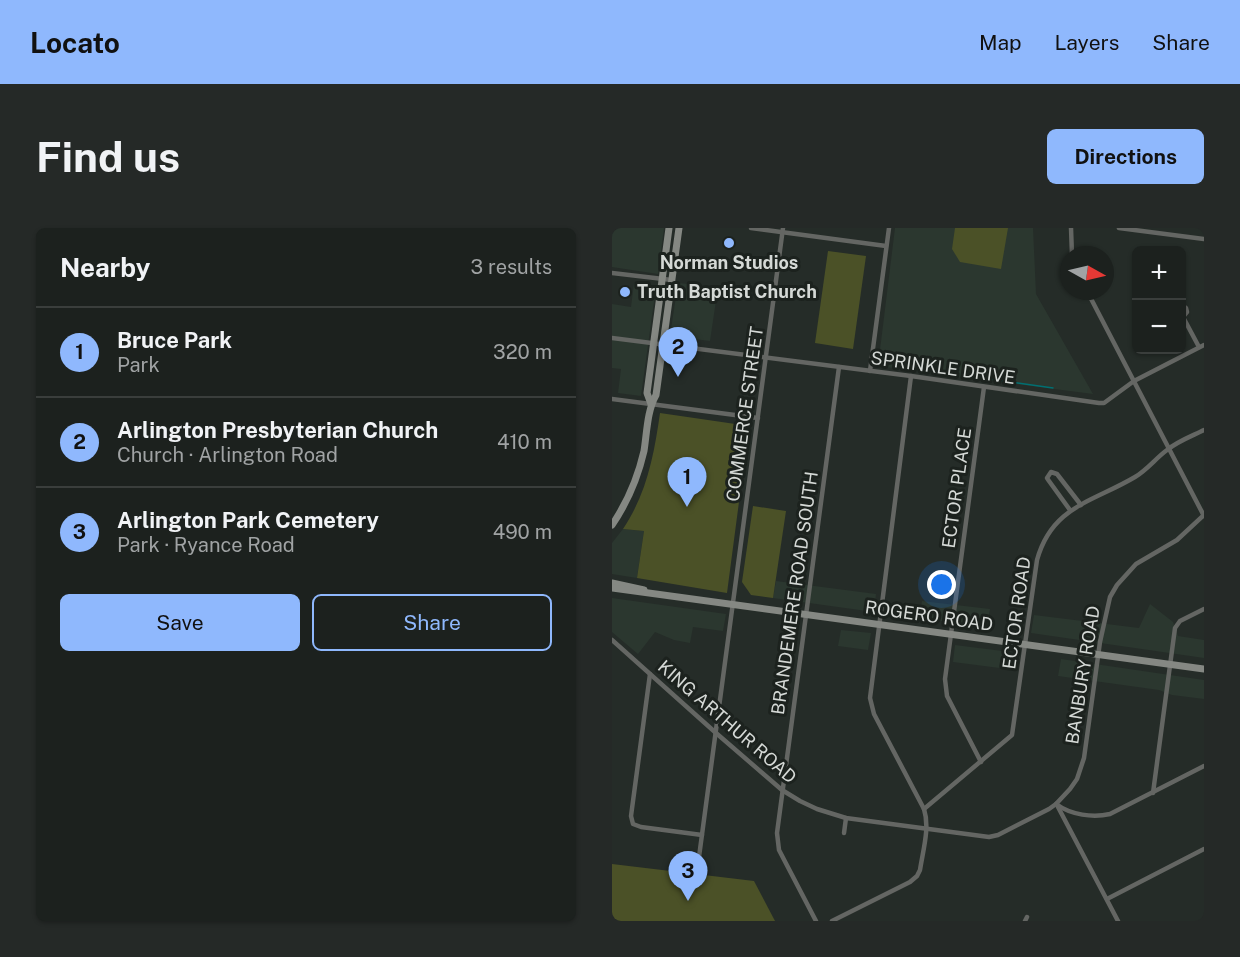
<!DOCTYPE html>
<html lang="en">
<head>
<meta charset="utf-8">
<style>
	:root { --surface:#1c211e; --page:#252927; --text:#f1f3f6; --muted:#a0a3a4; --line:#3a3e3c; --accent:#8fb8fd }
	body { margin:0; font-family:"Public Sans",sans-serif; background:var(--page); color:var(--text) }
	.controls { position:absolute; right:18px; top:18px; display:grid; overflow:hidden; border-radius:9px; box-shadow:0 2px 4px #0004 }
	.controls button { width:54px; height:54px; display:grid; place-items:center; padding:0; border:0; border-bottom:2px solid var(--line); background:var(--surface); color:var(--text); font:30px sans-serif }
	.compass { position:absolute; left:448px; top:18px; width:54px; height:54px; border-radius:50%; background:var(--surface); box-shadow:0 2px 4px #0004; rotate:98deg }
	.you { position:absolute; left:330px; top:357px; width:21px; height:21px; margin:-15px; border:4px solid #fff; border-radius:50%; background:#1a73e8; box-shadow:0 0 0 9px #1a73e833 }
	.badge { display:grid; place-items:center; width:39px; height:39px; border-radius:50%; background:var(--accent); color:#111; font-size:20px; font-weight:700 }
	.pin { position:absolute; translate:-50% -50px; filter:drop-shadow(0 2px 3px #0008) }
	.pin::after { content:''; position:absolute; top:32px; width:21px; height:18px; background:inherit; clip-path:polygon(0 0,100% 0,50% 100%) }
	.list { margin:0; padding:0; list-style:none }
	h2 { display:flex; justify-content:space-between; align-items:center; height:78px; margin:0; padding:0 24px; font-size:26px }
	h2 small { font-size:20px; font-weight:400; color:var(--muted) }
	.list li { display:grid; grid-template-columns:39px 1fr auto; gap:18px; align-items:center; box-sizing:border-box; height:90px; padding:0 24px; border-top:2px solid var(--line) }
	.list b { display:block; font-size:22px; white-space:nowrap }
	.list p { margin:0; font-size:20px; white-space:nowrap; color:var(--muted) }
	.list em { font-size:20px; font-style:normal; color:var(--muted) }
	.actions { display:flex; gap:12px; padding:18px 24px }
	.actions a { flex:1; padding:14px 0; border:2px solid var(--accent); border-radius:9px; text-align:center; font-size:21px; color:var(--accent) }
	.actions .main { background:var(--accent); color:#111 }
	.map { position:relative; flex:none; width:592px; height:693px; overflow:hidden; border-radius:9px }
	header { display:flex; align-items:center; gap:36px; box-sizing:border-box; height:84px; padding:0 30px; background:var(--accent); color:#111 }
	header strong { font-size:28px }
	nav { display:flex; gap:33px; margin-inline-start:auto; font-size:21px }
	.intro { display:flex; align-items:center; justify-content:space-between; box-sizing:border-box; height:144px; padding:0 36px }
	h1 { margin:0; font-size:42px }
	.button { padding:15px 27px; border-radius:9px; background:var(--accent); color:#111; font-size:21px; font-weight:700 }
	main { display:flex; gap:36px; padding:0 36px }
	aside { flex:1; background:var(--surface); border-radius:9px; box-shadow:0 2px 4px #0004 }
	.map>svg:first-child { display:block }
	.built { fill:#2b372f }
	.green { fill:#4b5127 }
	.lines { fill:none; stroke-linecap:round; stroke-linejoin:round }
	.stream { stroke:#006f72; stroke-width:1.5 }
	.street { stroke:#646663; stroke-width:4.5 }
	.secondary { stroke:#858883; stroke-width:7 }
	.poi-dot { fill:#8fb8fd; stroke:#1c221e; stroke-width:2 }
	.labels { text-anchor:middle; stroke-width:6; stroke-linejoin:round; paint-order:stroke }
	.poi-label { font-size:18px; font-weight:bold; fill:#d5d9d6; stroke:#1c221e }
	.street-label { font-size:18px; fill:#d5d9d6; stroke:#1c221e }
</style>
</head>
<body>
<header>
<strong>Locato</strong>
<nav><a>Map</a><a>Layers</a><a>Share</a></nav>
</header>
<div class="intro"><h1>Find us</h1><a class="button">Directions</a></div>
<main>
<aside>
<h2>Nearby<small>3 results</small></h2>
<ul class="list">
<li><span class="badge">1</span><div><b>Bruce Park</b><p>Park</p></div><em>320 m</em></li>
<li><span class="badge">2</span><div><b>Arlington Presbyterian Church</b><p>Church · Arlington Road</p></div><em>410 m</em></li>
<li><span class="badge">3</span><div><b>Arlington Park Cemetery</b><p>Park · Ryance Road</p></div><em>490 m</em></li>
</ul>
<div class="actions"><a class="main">Save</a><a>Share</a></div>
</aside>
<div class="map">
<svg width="592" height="693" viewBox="0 0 592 693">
	<rect width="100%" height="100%" fill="#252c28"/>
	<g class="built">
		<path d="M0,0H52L46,46L0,39Z"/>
		<path d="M283,0H421L424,66L481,166L266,138Z"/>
		<path d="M22,55L44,59L29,168L6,165L9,141L0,140V76L19,79Z"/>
		<path d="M66,55L106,59L98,113L58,108Z"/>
		<path d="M11,301L32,303L25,350L0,346V315Z"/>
		<path d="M164,353L264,366L262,384L161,370Z"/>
		<path d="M0,370L114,386L111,403L81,399L78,415L62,412L43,404L26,426L0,404Z"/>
		<path d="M310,373L378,381L375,399L307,390Z"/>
		<path d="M538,376L561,394L566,408L592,412V430L419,405L422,387L527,400Z"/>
		<path d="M229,402L259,405L256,422L226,418Z"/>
		<path d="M343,417L406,425L403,442L341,434Z"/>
		<path d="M449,431L592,452V471L560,467L547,462L446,448Z"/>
	</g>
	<g class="green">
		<path d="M343,0H396L389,41L348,34L340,21Z"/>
		<path d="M216,23L254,28L241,121L203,115Z"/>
		<path d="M48,185L137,198L115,365L25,350L32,303L11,301C35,265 42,227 48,185Z"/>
		<path d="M141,278L174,283L161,370L139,367L130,354Z"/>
		<path d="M0,636L142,653L163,693H0Z"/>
	</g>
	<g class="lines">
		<path class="stream" d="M378,151L441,160"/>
		<g class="street">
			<path d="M139,0L274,18"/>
			<path d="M459,0L460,27"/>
			<path d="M507,0L592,11"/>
			<path d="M0,45L60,52"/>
			<path d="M475,63L592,288"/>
			<path d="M570,77L574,80L575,84L570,90"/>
			<path d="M571,89L587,119"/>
			<path d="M0,110L299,148L487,175H492L522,153L592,117"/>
			<path d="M258,143L277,0"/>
			<path d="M0,171L146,190"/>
			<path d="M458,282L437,253L435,250L439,244L445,246L469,277"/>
			<path d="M0,412L104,505L170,562L188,573L205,581L234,590L377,609L386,607L437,581L444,576L458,561L465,551L472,530L488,414L498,369L505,357L524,336L565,312L592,287"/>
			<path d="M38,446L19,588L21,596L29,599L90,607"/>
			<path d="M369,534L335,468L333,451L372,159"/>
			<path d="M541,565L563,400L568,393L592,381"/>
			<path d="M444,576C459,587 481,590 498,586L592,538"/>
			<path d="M446,579L506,693"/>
			<path d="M312,581L400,507L425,332C440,278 481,274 523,249C535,242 544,230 555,222C566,213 580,208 592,202"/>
			<path d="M232,605L234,590"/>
			<path d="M85,644L171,0"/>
			<path d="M495,671L592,621"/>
			<path d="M204,693L167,622L165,605L227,139"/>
			<path d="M220,693L298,654L305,648L308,642C311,622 318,600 312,581L262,486L258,470L299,148"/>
			<path d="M413,693L415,689"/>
		</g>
		<g class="secondary">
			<path d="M39,176L35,165L57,0"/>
			<path d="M0,297C15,275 26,249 32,223C35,204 35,183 44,167L67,0"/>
			<path d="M0,355L32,362"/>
			<path d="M0,360L592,441"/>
		</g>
	</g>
	<g class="poi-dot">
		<circle cx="117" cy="15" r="6"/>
		<circle cx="13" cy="64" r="6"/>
	</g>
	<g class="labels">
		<g class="poi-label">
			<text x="117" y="41">Norman Studios</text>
			<text x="25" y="70" text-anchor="start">Truth Baptist Church</text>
		</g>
		<g class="street-label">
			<text transform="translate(331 140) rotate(8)" y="6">SPRINKLE DRIVE</text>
			<text transform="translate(133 186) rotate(-82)" y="6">COMMERCE STREET</text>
			<text transform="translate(345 260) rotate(-82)" y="6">ECTOR PLACE</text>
			<text transform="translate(183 365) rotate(-82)" y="6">BRANDEMERE ROAD SOUTH</text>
			<text transform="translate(405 385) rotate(-82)" y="6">ECTOR ROAD</text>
			<text transform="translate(317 388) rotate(8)" y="6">ROGERO ROAD</text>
			<text transform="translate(471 447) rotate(-81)" y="6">BANBURY ROAD</text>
			<text transform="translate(115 494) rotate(41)" y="6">KING ARTHUR ROAD</text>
		</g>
	</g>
</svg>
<div class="controls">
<button>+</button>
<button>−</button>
</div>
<svg class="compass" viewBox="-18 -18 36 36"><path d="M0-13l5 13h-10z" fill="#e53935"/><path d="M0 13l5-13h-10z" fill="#a0a3a4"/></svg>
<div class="you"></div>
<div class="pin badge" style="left:75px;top:279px">1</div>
<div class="pin badge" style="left:66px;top:149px">2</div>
<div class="pin badge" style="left:76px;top:673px">3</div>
</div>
</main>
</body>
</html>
